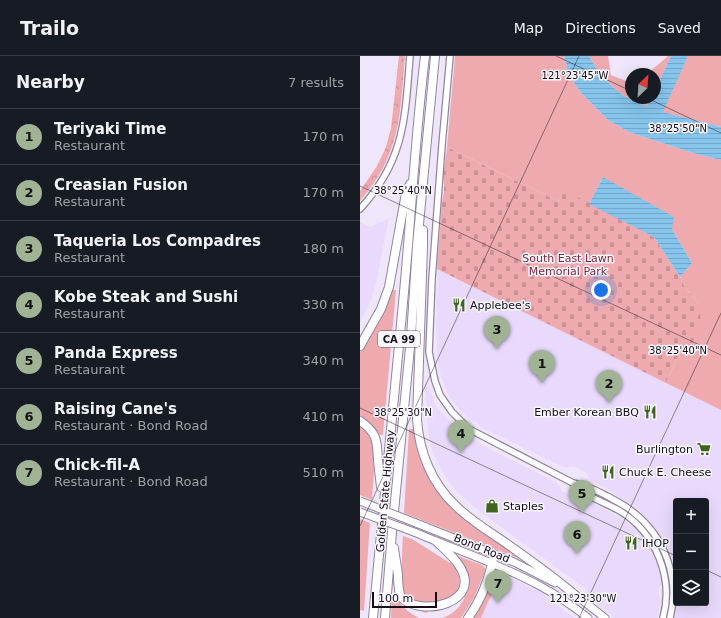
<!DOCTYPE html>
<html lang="en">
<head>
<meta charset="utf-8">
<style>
	:root { --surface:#171b24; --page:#242831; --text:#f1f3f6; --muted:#9ea1a6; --line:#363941; --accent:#a0b395 }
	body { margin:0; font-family:"DejaVu Sans",sans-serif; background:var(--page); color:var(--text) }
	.controls { position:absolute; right:12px; bottom:12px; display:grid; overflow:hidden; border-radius:4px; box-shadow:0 4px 16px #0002 }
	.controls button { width:36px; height:36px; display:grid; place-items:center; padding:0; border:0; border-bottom:1px solid var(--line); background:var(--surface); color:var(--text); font:20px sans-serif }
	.compass { position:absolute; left:265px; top:12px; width:36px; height:36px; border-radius:50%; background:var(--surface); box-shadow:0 4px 16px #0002; rotate:25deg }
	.scale { position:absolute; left:12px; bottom:10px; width:65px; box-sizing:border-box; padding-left:4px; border:2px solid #140f19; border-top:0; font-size:11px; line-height:14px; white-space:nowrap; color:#140f19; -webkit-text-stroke:3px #f9f7fd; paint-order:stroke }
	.you { position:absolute; left:241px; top:234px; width:14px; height:14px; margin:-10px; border:3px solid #fff; border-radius:50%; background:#1a73e8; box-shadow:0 0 0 6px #1a73e833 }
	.badge { display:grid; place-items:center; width:26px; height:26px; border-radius:50%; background:var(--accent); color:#111; font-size:13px; font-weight:700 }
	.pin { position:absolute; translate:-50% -33px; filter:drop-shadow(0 1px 2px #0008) }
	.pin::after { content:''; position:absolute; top:21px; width:14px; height:12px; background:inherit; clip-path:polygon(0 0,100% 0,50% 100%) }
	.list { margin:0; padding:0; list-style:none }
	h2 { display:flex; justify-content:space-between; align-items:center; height:52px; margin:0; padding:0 16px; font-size:17px }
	h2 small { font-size:13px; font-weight:400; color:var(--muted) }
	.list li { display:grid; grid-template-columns:26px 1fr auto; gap:12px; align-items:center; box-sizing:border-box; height:56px; padding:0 16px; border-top:1px solid var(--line) }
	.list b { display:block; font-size:15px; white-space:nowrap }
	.list p { margin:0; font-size:13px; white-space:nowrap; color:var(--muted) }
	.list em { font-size:13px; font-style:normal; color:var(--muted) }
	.icon { flex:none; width:22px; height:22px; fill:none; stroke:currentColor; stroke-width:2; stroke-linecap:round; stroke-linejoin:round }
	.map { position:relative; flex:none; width:361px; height:562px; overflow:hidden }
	header { display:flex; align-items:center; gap:24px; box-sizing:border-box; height:56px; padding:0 20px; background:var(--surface); border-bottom:1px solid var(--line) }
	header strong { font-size:19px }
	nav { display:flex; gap:22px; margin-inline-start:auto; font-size:14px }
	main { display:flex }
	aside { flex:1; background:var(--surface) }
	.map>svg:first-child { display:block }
	.built { fill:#e9dafd }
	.grass { fill:#eeaaaf }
	.cemetery { fill:url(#cemetery-stones) }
	.park { fill:url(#park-crowns) }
	.water { fill:url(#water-rules) }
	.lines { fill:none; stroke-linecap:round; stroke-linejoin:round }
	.minor-casing { stroke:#91859f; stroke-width:8 }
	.major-casing { stroke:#91859f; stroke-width:9 }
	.highway-casing { stroke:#91859f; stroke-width:10 }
	.minor { stroke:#fff; stroke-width:5.5 }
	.major { stroke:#fff; stroke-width:7 }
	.highway { stroke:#fff; stroke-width:8 }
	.major-bridge-casing { stroke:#91859f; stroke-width:9; stroke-linecap:butt }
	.major-bridge { stroke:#fff; stroke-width:7 }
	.ticks { fill:none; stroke:#140f19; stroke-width:1; stroke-opacity:0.45 }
	.labels { text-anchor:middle; stroke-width:3; stroke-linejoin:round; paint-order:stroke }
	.shield { fill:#f9f7fd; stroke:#59555d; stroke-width:1 }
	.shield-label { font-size:10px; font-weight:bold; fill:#140f19 }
	.park-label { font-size:11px; fill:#7d2b38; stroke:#f9f7fd }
	.poi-label { font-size:11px; fill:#140f19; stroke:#f9f7fd; text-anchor:start }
	.street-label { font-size:11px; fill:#140f19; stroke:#f9f7fd }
	.ticks-label { font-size:10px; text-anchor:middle; fill:#140f19; stroke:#f9f7fd; stroke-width:3; stroke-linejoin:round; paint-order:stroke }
</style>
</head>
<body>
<header>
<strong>Trailo</strong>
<nav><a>Map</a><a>Directions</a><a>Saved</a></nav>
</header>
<main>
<aside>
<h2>Nearby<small>7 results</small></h2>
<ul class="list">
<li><span class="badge">1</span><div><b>Teriyaki Time</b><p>Restaurant</p></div><em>170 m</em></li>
<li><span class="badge">2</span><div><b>Creasian Fusion</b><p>Restaurant</p></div><em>170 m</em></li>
<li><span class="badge">3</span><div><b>Taqueria Los Compadres</b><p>Restaurant</p></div><em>180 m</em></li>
<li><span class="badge">4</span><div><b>Kobe Steak and Sushi</b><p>Restaurant</p></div><em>330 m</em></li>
<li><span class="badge">5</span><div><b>Panda Express</b><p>Restaurant</p></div><em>340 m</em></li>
<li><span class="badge">6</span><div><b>Raising Cane's</b><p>Restaurant · Bond Road</p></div><em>410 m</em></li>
<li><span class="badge">7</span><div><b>Chick-fil-A</b><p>Restaurant · Bond Road</p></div><em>510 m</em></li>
</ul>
</aside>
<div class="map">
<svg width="361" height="562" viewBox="0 0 361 562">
	<defs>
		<pattern id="cemetery-stones" width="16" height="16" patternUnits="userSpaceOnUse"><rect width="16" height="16" fill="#eeaaaf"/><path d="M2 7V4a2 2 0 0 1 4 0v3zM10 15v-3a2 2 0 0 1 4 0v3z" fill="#cb9196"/></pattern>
		<pattern id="park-crowns" width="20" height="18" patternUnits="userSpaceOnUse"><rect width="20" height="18" fill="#eeaaaf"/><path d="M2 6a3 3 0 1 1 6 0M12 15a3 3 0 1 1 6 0" fill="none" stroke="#cb9196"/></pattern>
		<pattern id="water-rules" width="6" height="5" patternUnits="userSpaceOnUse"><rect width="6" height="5" fill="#86c4eb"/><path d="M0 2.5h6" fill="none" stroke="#73a7c9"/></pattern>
	</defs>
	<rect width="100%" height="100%" fill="#f0e6fc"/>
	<g class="built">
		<path d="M29,162L16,228L11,244L0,267V166L10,171Z"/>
		<path d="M77,213L361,354V562H315L317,547H346V445H316V519L313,505L297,476L289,465L281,457L280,454L273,449H270L249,434L230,424L226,417L213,410L210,411H203L120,371L118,368L108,362L99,353L88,339L81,321L78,307L76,267L77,255L76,253L77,230L78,229Z"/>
		<path d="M65,324L74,344V346L78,353L94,369L106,379L130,393L196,426L201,432V435L214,441H221L258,460L277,474L287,486L292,496L298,510L301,522L302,528L299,531V541L301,543L297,562H253L252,559L245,553H242L224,538L227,534L119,455L97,436L84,419L73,397L69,381L67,363Z"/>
		<path d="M144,518L182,537L214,562H121L138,523Z"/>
	</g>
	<g class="grass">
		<path d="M95,0H204L209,19L221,37L248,64L269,76L336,98L361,104V354L306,327L319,298L332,288L339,248L324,230L320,221L332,207L312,173L243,121L229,148L204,135L198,145L87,91Z"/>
		<path d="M229,0H248L251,19L266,25L271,24V42H291L287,50C280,47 271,44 264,40C250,30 237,15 229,0Z"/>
		<path d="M308,0H311L295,34V18H287Z"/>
		<path d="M328,0H361V71L302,56Z"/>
		<path d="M31,234H36L23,379L17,378C13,371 8,365 0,360V296L14,275L22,257Z"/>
		<path d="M0,369C3,371 7,374 9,378C18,391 13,427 12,444L0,439Z"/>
		<path d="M49,373H55L71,424L163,504L44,457Z"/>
		<path d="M0,463L10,467L4,555L0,554Z"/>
		<path d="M43,480L52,483L90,507L91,506C101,521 103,527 93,542C90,548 88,551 82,554C78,553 70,553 66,557C42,548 41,533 42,511C42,501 42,490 43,480Z"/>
		<path d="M98,500L122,509L125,512V515L114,542L101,562H82C95,559 108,543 107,529C107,522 99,509 96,502Z"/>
		<path d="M135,516H138L144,518L138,524L121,562H113L121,547L132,519Z"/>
		<path d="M32,542H37C43,552 49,557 59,562H31Z"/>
	</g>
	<path class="cemetery" d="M87,91L198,145L204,134L294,181L320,221L324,230L339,248L341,269L332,288L319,298L306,327L77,213L82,145C84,139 85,128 83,121Z"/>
	<path class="park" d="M39,0H45C40,58 41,98 0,145V135L17,110L26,91L31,72Z"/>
	<g class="water">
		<path d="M204,0H229C237,15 250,30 264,40C271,44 280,47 287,50L291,42H295V34L311,0H328L303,56L361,71V104L336,98L269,76L248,64L221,37L209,19Z"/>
		<path d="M243,121L314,161L312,173L332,207L320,221L294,181L229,148Z"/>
	</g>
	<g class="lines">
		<g class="minor-casing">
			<g id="minor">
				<path d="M90,0L82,89L72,223L69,296L75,325L80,339L92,356L109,373L213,427C226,429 235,434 247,440C256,445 265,449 273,456C305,481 320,522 310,562"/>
				<path d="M0,153C45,104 45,62 50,0"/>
				<path d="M213,427C226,441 244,446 260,455C296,477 314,522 303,562"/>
			</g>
		</g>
		<g class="major-casing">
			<g id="major">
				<path d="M56,467L154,506L195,527"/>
				<path d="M54,476C96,494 140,508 180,530C197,539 213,550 228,562"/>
				<path d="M213,537L245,562"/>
			</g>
		</g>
		<g class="highway-casing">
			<g id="highway">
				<path d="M63,174V190L57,363C59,396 72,428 96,450C109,463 125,473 140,483C166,501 192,519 216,540"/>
				<path d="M0,290L21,253L29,231L46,137L50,128"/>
				<path d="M0,365C18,377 17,386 18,405C19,414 20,422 21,431"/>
				<path d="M34,492C35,501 37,510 38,519C38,527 38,534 41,541C60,562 126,547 98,508C93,500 84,493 77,486"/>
				<path d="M13,562C22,457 34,352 43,247C51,164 55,82 65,0"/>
				<path d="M25,562L32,476L51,281L57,189L75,0"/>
				<path d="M108,562C121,544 130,520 134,498"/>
			</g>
		</g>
		<use href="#minor" class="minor"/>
		<use href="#major" class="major"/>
		<use href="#highway" class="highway"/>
		<g class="major-bridge-casing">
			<g id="major-bridge">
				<path d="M0,445L56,467"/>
				<path d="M0,456L54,476"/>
			</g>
		</g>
		<use href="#major-bridge" class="major-bridge"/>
	</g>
	<path class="ticks" d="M196,0L271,35M287,42L361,77M0,130L361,299M0,352L316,500M0,470L219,0M346,514L361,521M219,562L361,257"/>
	<defs>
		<g id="restaurant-bare" transform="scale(1.08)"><path d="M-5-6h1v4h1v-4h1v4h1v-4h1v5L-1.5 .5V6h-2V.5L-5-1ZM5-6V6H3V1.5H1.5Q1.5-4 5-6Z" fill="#3e641e" stroke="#f9f7fd" stroke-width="2.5" paint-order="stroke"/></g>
		<g id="supermarket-bare" transform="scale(1.08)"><path d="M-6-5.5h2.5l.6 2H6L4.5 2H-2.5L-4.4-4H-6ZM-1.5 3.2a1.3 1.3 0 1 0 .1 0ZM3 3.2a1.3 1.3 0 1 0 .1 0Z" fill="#3e641e" stroke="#f9f7fd" stroke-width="2.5" paint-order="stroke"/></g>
		<g id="shop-bare" transform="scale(1.08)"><path d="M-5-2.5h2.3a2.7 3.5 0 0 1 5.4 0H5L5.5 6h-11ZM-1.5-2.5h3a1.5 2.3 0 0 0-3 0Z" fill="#3e641e" stroke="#f9f7fd" stroke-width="2.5" paint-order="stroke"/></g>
	</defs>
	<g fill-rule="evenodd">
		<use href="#restaurant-bare" x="99" y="249"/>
		<use href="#restaurant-bare" x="290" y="356"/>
		<use href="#supermarket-bare" x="344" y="393"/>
		<use href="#restaurant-bare" x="248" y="416"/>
		<use href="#shop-bare" x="132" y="450"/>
		<use href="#restaurant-bare" x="271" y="487"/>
	</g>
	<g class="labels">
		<rect class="shield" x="18" y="275" width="42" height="16" rx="3"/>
		<g class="shield-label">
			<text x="39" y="287">CA 99</text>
		</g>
		<g class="park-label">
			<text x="208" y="206">South East Lawn<tspan x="208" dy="13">Memorial Park</tspan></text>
		</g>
		<g class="poi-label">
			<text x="110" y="253">Applebee's</text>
			<text x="279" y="360" text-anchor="end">Ember Korean BBQ</text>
			<text x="333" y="397" text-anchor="end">Burlington</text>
			<text x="259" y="420">Chuck E. Cheese</text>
			<text x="143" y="454">Staples</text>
			<text x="282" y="491">IHOP</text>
		</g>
		<g class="street-label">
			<text transform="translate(25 435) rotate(-85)" y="4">Golden State Highway</text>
			<text transform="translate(122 492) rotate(22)" y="4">Bond Road</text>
		</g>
	</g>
	<g class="ticks-label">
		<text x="215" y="23">121°23'45"W</text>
		<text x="318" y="76">38°25'50"N</text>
		<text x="43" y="138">38°25'40"N</text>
		<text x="318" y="298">38°25'40"N</text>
		<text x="43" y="360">38°25'30"N</text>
		<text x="223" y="546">121°23'30"W</text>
	</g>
</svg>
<div class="controls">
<button>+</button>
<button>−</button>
<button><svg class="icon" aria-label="layers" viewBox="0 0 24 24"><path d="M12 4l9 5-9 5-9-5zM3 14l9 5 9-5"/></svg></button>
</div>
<svg class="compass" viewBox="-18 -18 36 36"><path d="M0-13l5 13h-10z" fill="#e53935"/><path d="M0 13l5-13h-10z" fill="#9ea1a6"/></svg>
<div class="scale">100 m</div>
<div class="you"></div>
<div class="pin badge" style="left:182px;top:327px">1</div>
<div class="pin badge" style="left:249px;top:347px">2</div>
<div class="pin badge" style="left:137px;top:293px">3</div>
<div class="pin badge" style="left:101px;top:397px">4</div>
<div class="pin badge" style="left:222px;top:457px">5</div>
<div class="pin badge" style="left:217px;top:498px">6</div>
<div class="pin badge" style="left:138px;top:547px">7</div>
</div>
</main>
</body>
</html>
